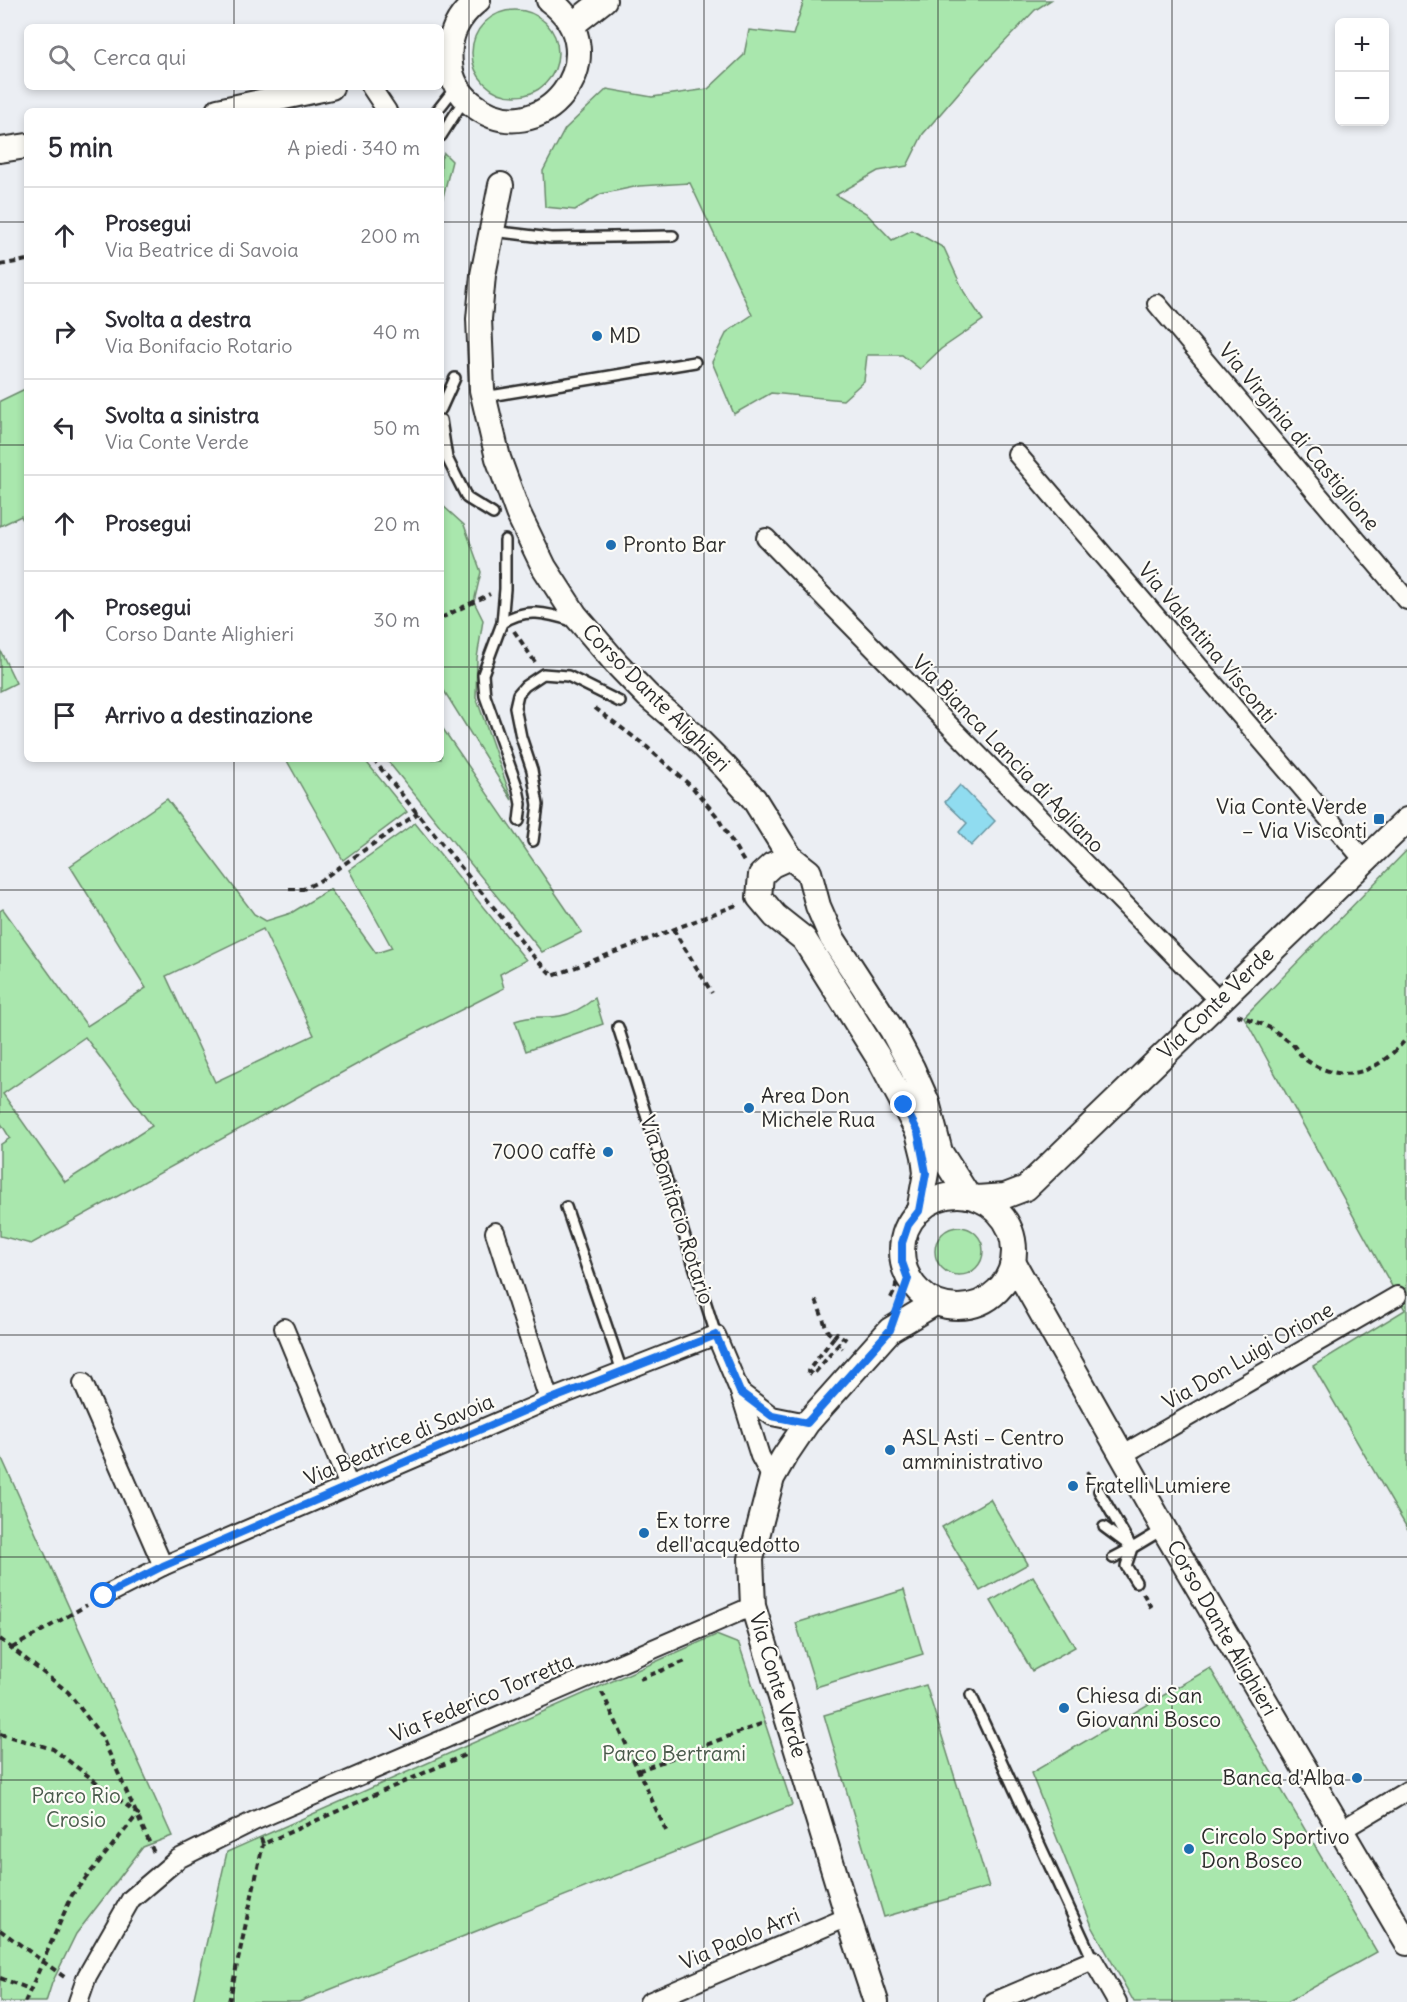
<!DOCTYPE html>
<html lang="it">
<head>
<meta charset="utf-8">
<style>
	:root { --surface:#fff; --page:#f2f2f3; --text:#2b2b33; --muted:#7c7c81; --line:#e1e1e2 }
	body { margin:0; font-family:Delius,sans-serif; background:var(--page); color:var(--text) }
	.controls { position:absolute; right:18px; top:18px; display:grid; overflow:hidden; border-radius:9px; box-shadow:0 3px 9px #0003 }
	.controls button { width:54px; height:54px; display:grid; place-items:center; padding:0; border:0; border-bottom:2px solid var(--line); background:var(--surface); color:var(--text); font:30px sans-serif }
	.stop { position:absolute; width:18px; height:18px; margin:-14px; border:4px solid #1a73e8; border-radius:50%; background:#fff }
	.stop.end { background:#1a73e8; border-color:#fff; box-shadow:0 2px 6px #0008 }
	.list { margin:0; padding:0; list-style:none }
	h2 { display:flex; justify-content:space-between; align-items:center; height:78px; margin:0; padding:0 24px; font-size:26px }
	h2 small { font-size:20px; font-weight:400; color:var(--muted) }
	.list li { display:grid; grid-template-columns:39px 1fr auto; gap:18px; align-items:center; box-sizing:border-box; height:96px; padding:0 24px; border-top:2px solid var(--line) }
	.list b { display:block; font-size:22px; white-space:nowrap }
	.list p { margin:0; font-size:20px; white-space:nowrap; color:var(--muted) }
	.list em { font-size:20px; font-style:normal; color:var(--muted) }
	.icon { flex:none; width:33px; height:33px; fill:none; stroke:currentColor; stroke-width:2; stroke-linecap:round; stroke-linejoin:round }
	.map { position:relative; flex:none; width:1407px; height:2002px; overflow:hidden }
	.search { position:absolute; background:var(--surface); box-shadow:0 3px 9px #0003; left:24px; top:24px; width:420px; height:66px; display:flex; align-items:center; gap:15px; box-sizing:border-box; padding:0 21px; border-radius:9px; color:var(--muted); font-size:22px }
	.panel { position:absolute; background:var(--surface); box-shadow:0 3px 9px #0003; left:24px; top:108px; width:420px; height:654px; border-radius:9px }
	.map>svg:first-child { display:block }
	.green { fill:#a9e7ad; stroke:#6a896c; stroke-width:1.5; fill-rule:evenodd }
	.water { fill:#90dcf0; stroke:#6895a1; stroke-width:1.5 }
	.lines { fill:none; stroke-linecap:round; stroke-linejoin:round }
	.service-casing { stroke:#2b2b2b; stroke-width:14 }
	.minor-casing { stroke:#2b2b2b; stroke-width:22 }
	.tertiary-casing { stroke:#2b2b2b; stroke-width:28 }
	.path { stroke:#2b2b2b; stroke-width:4; stroke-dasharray:6 4.5; stroke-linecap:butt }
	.service { stroke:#fdfcf7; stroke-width:9 }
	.minor { stroke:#fdfcf7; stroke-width:18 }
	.tertiary { stroke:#fdfcf7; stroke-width:24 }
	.route { stroke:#1a73e8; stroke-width:8 }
	.grid { fill:none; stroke:#2b2b2b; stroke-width:1.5; stroke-opacity:0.55 }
	.poi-dot { fill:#1f6fb2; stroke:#fdfcf7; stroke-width:2 }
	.labels { text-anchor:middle; stroke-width:4.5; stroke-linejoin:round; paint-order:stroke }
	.poi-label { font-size:21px; fill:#2b2b2b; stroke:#fdfcf7; text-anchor:start }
	.street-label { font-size:21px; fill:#2b2b2b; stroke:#fdfcf7 }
	.park-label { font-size:21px; fill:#4a5a4c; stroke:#fdfcf7 }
</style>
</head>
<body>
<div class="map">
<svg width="1407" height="2002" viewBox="0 0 1407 2002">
	<rect width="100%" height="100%" fill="#ebeef3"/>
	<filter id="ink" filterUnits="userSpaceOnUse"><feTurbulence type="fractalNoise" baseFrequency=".0167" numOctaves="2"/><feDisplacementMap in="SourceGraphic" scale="12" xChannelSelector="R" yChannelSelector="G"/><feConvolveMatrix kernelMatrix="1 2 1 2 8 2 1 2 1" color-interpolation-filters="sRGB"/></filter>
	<g filter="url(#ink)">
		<g class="green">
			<path d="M804,0H1051L1035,10L978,70L923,134L907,166L878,171L836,195L866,213L892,240L912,230L944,248L964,292L983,320L941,349L920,369L902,355H867L864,381L843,400L771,393L734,414L712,362L727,332L752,315L690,183L639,186L601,194L575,210L545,207L543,171L565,129L607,89L652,97L708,89L744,55L749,30L793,35Z"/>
			<circle cx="515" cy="53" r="43"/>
			<path d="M444,153L452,161L441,205V159Z"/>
			<path d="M27,388V529L21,516L0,526V401Z"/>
			<path d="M441,504L464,525L481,572L474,602L483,620L477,658L476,697L512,800L441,686Z"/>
			<path d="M0,650L16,683L0,691Z"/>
			<path d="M441,726L582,932L542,952L386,759H441Z"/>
			<path d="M286,759H364L407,812L343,860Z"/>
			<path d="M167,799L254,914L266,921L291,913L330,889L376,953L392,948L349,870L415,823L526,960L500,974L504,988L392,1045L31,1244L0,1236V1145L10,1138L0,1122V911L3,909L87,1026L146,988L70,866ZM263,929L314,1035L215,1082L166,976ZM85,1037L152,1126L65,1182L3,1094Z"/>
			<path d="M1407,850V1528L1313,1366L1405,1310L1244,1017Z"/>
			<path d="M595,998L603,1024L526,1051L515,1021C535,1014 542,1019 560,1016C573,1014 584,1007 595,998Z"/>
			<circle cx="959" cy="1251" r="24"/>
			<path d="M0,1454L172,1836L143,1847L76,1934L52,1983L46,2002H0Z"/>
			<path d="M990,1499L1028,1564L980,1591L942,1527Z"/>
			<path d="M1033,1576L1075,1647L1032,1671L991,1601Z"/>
			<path d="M904,1590L923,1654L816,1687L796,1623Z"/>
			<path d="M716,1635L739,1644L792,1805L299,2002H193L227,1852Z"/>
			<path d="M1210,1668L1377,1952L1287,2002H1134L1092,1926L1031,1773Z"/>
			<path d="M926,1685L989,1887L884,1917L824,1715Z"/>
		</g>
		<path class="water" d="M960,785L995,821L971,846L959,832L967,823L945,802Z"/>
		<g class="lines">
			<g class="service-casing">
				<g id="service">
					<path d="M437,111L455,88"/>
					<path d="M441,136L464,100"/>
					<path d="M492,231L551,238L673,236"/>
					<path d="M484,397L695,362"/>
					<path d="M441,409L455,378"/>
					<path d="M441,420L447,458L467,498L493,514"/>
					<path d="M505,540V589L502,623L483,674L485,696L518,789L521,804L519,821"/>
					<path d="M502,623C524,607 548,613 572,621"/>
					<path d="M533,841L538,805L532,770L521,737L515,707L518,694L525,686L543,674L568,676L620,702"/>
					<path d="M618,1027L716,1335"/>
					<path d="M566,1207L622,1371"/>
					<path d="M1099,1491L1132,1548L1113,1558"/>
					<path d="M1104,1527L1127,1544"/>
					<path d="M1136,1582L1126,1566L1132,1548L1162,1530"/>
					<path d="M971,1695L1093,1960"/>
				</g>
			</g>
			<g class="minor-casing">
				<g id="minor">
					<path d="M371,87L387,111"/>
					<path d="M1157,304L1407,600"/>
					<path d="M1017,454L1364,860"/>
					<path d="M766,538L1218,1000"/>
					<path d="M495,1232L549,1400"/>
					<path d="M284,1328L349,1486"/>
					<path d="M83,1383L163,1566"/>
					<path d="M740,1392L772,1416L807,1423"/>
					<path d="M1122,1455L1397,1296"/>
					<path d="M104,1596L163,1566L549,1400L716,1335L740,1392L760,1456L772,1478"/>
					<path d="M1340,1831L1407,1791"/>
					<path d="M78,2002L87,1976L131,1899L178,1859L254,1821L753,1606"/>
					<path d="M649,2002L848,1917"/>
					<path d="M994,2002L1093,1960L1117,2002"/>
				</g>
			</g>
			<g class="tertiary-casing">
				<g id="tertiary">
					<path d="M478,0C457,17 447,37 450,64C451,79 459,93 471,103C540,160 623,54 549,0"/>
					<path d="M572,25L604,0"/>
					<path d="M218,111L331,87"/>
					<path d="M0,150L27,146"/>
					<path d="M501,185L483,275L479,319L482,390L498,458L518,513L544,567L575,615L616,663L648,696L691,733L725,767L754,799L790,857L809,872L818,906L832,938L892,1030L912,1068L927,1102L940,1152L968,1196"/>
					<path d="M790,857L772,865L761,875L759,897L775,916L804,939L880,1060L904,1105L918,1132L924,1156L926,1173L919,1211"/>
					<circle cx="958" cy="1251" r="56"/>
					<path d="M977,1198L1005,1196L1026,1188L1407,820"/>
					<path d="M1014,1264L1164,1529L1407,1943"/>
					<path d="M876,2002L848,1917L753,1606L751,1559L772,1478L784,1457L807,1423L890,1330L935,1303"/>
				</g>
			</g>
			<g class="path">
				<path d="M0,265L27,260"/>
				<path d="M441,618L490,594"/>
				<path d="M514,631L535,662"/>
				<path d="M595,708L647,747L693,788L716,815L744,862"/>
				<path d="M373,759L534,957L553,976L739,904"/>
				<path d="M289,889H303L318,882L418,813"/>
				<path d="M673,929L712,993"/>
				<path d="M1237,1015C1248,1019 1261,1023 1272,1029C1279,1034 1288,1040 1294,1046C1298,1051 1301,1057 1306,1060C1346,1087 1379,1071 1407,1038"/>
				<path d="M891,1298C893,1294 896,1289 896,1284C900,1264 890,1241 900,1222"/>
				<path d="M816,1300L828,1332L834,1337L808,1371L813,1375L839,1344L843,1348"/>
				<path d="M834,1337L837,1333L849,1342"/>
				<path d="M1087,1471L1093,1480"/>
				<path d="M1143,1593L1153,1611"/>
				<path d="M0,1639L68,1692L102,1737L155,1855"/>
				<path d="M12,1648L87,1605"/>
				<path d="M640,1679L688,1660"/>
				<path d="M601,1695L603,1694L668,1835"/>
				<path d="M0,1734L53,1749L138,1814L72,1895L25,2002"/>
				<path d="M638,1771L766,1722"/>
				<path d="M261,1838L263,1844L467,1754"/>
				<path d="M0,1930L67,1979"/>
				<path d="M0,1978L30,1989"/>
				<path d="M229,2002L263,1844"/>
			</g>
			<use href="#service" class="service"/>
			<use href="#minor" class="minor"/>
			<use href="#tertiary" class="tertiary"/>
		</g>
	</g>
	<g class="lines" filter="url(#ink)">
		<path class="route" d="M104,1596L163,1566L549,1400L716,1335L740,1392L772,1416L807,1423L890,1330L908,1279L902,1262V1243L908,1225L919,1211L926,1173L918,1132L904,1105"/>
	</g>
	<path class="grid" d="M234,0V27M469,0V2002M704,0V2002M938,0V2002M1172,0V2002M234,87V111M0,222H27M441,222H1407M0,445H27M441,445H1407M0,667H27M441,667H1407M234,759V2002M0,890H1407M0,1112H1407M0,1335H1407M0,1557H1407M0,1780H1407"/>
	<g class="poi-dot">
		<circle cx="597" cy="336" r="6"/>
		<circle cx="611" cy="545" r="6"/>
		<rect x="1373" y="813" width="12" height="12" rx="3"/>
		<circle cx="749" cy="1108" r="6"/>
		<circle cx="608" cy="1152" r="6"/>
		<circle cx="890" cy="1450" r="6"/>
		<circle cx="1073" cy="1486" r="6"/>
		<circle cx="644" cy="1533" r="6"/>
		<circle cx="1064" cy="1708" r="6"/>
		<circle cx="1357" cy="1778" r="6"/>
		<circle cx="1189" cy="1849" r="6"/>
	</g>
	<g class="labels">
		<g class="poi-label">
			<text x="609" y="343">MD</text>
			<text x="623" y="552">Pronto Bar</text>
			<text x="1367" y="814" text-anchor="end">Via Conte Verde<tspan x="1367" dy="24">– Via Visconti</tspan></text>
			<text x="761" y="1103">Area Don<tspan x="761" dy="24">Michele Rua</tspan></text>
			<text x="596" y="1159" text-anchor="end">7000 caffè</text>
			<text x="902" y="1445">ASL Asti – Centro<tspan x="902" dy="24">amministrativo</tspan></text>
			<text x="1085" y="1493">Fratelli Lumiere</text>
			<text x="656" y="1528">Ex torre<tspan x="656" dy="24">dell'acquedotto</tspan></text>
			<text x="1076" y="1703">Chiesa di San<tspan x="1076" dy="24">Giovanni Bosco</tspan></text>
			<text x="1345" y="1785" text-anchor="end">Banca d'Alba</text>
			<text x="1201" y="1844">Circolo Sportivo<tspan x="1201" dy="24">Don Bosco</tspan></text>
		</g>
		<g class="street-label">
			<text transform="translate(1299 437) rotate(50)" y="7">Via Virginia di Castiglione</text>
			<text transform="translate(1207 643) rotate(50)" y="7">Via Valentina Visconti</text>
			<text transform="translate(656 698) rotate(45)" y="7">Corso Dante Alighieri</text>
			<text transform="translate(1008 754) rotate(46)" y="7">Via Bianca Lancia di Agliano</text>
			<text transform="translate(1216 1003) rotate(-44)" y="7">Via Conte Verde</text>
			<text transform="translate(677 1210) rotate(72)" y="7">Via Bonifacio Rotario</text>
			<text transform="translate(1248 1356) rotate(-30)" y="7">Via Don Luigi Orione</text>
			<text transform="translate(399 1440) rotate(-23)" y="7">Via Beatrice di Savoia</text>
			<text transform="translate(1222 1628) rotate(60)" y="7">Corso Dante Alighieri</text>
			<text transform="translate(778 1685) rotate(73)" y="7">Via Conte Verde</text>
			<text transform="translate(482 1698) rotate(-23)" y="7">Via Federico Torretta</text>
			<text transform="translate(740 1939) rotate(-23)" y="7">Via Paolo Arri</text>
		</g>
		<g class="park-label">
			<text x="674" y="1761">Parco Bertrami</text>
			<text x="76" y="1803">Parco Rio<tspan x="76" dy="24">Crosio</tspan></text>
		</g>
	</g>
</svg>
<div class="controls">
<button>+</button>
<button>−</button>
</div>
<div class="stop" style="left:104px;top:1596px"></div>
<div class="stop end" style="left:904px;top:1105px"></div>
<div class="search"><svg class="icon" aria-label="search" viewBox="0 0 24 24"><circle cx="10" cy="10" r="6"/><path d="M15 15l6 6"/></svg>Cerca qui</div>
<section class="panel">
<h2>5 min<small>A piedi · 340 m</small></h2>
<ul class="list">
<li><svg class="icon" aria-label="ahead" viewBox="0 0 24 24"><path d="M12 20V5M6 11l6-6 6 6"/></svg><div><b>Prosegui</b><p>Via Beatrice di Savoia</p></div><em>200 m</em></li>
<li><svg class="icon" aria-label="right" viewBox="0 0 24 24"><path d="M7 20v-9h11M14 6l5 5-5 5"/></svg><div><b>Svolta a destra</b><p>Via Bonifacio Rotario</p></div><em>40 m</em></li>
<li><svg class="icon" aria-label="left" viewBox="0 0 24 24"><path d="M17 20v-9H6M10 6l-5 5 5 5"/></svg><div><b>Svolta a sinistra</b><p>Via Conte Verde</p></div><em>50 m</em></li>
<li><svg class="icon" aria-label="ahead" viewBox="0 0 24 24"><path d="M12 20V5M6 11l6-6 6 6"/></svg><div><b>Prosegui</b></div><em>20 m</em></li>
<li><svg class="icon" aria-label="ahead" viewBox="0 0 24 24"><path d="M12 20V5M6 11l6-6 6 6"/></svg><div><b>Prosegui</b><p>Corso Dante Alighieri</p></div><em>30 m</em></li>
<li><svg class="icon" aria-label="arrive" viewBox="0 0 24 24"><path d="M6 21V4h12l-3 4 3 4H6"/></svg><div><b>Arrivo a destinazione</b></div></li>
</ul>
</section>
</div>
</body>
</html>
